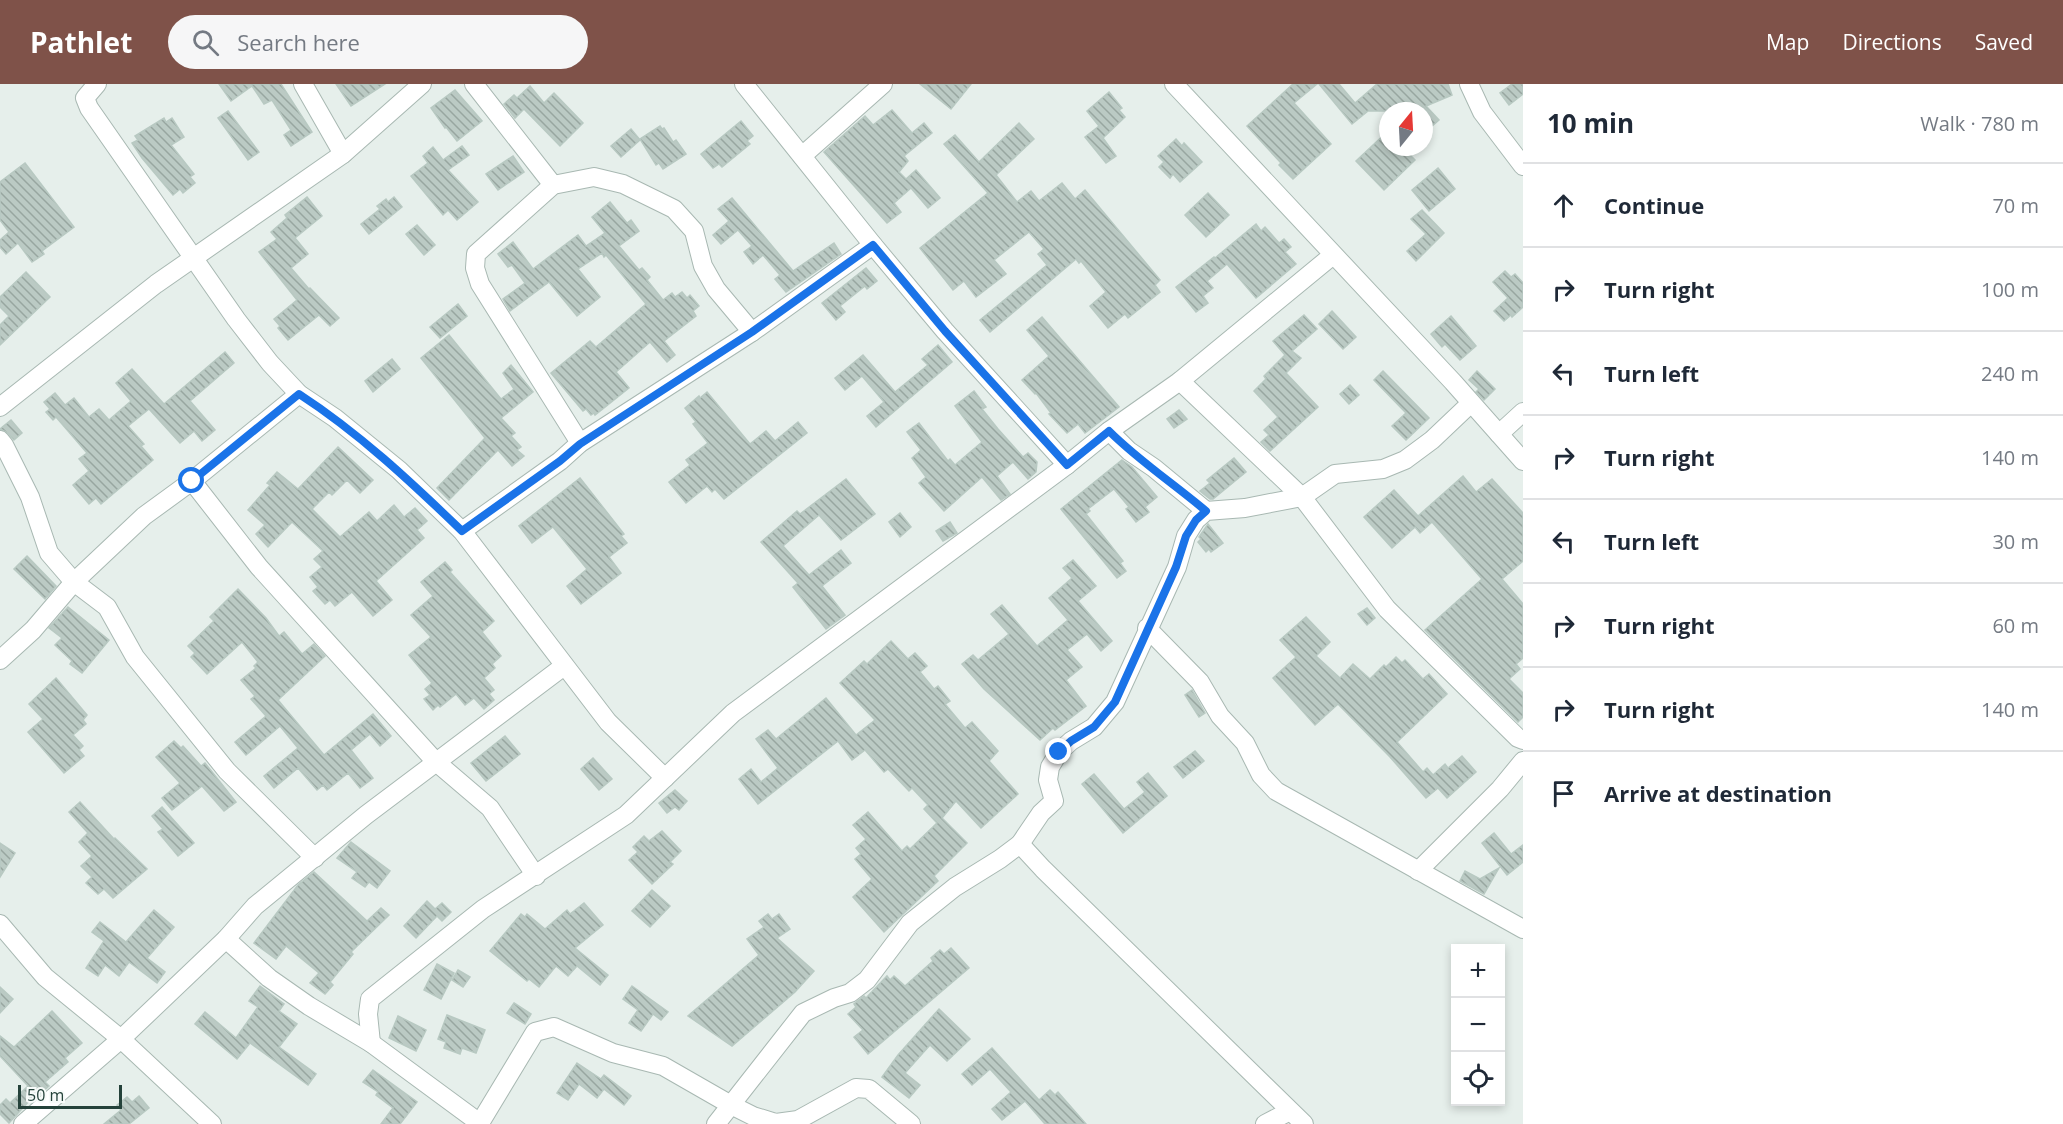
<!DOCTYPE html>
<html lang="en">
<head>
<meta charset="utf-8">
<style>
	:root { --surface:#fff; --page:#f6f6f7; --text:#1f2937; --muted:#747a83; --line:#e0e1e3; --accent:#7f5249 }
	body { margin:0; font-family:"Open Sans",sans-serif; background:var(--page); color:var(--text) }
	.controls { position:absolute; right:18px; bottom:18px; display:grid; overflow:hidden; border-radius:0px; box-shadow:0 3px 9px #0003 }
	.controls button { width:54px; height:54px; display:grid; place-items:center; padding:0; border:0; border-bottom:2px solid var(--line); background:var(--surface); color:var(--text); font:30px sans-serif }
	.compass { position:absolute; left:1379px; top:18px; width:54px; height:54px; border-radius:50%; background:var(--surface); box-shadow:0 3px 9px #0003; rotate:18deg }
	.scale { position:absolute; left:18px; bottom:15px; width:104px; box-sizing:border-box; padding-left:6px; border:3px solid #24423a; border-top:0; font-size:16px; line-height:21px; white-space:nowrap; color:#24423a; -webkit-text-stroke:4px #f7fbf9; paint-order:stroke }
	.stop { position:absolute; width:18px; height:18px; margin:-14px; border:4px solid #1a73e8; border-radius:50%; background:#fff }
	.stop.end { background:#1a73e8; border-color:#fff; box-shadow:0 2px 6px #0008 }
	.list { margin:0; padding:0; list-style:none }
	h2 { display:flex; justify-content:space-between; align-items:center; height:78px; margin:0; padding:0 24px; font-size:26px }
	h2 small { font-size:20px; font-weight:400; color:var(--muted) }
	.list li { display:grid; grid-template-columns:39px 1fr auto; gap:18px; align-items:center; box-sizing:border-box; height:84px; padding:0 24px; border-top:2px solid var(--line) }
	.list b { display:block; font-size:22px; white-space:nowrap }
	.list em { font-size:20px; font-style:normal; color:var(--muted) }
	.icon { flex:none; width:33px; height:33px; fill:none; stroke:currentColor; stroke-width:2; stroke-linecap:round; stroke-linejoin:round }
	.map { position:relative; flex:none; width:1523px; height:1040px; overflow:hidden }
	header { display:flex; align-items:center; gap:36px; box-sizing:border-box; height:84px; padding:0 30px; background:var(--accent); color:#fff }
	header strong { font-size:28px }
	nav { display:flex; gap:33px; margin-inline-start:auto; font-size:21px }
	.search { width:420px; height:54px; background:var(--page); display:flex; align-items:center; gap:15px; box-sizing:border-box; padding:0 21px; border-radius:33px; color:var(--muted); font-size:22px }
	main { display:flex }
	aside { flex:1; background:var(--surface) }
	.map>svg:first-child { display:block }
	.building { fill:url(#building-back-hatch); stroke:#b8c9c2; stroke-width:1.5 }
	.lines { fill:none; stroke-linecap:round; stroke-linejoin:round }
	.minor-casing { stroke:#a8b8b2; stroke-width:20 }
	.minor { stroke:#fff; stroke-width:18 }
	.route { stroke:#1a73e8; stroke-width:8 }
</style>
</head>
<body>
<header>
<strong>Pathlet</strong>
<div class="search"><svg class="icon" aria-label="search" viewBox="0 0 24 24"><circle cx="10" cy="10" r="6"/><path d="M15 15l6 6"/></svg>Search here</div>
<nav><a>Map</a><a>Directions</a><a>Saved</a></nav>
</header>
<main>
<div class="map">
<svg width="1523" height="1040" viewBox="0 0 1523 1040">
	<defs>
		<pattern id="building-back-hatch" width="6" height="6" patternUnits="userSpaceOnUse" patternTransform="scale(1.5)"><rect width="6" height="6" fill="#bbcac4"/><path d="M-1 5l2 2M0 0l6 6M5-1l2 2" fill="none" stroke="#98a6a0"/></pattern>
	</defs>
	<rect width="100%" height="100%" fill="#e6efeb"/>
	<g class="building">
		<path d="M219,0H281L312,48L291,62L284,51L291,46L272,16L264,20L252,2L231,17Z"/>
		<path d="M336,0H385L351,22Z"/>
		<path d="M920,0H971L951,25Z"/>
		<path d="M1293,0H1317L1294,19L1331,60L1293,95L1279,81L1281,79L1247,42Z"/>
		<path d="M1319,0H1339L1355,19L1377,0H1448L1452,11L1426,22L1439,36L1424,49V27H1368L1352,40Z"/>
		<path d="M1512,0H1523V10L1509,21L1500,9Z"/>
		<path d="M530,2L544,19L554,9L583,39L560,62L524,25L515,34L504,20L514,11L517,14Z"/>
		<path d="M455,6L482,37L457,57L446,43L445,44L431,24Z"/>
		<path d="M1109,8L1122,24L1119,26L1125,33L1103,54L1116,72L1106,79L1085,53L1099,42L1087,27Z"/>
		<path d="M892,26L912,49L924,39L932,49L904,72L908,77L899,88L906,95L916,86L940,114L928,124L911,104L894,119L901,128L887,139L824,68L865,32L873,41Z"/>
		<path d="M228,27L259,68L248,76L218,34Z"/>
		<path d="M164,34L166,38L172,34L184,53L171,61L194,90L190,93L195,99L183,109L180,105L173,111L142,74L132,59L138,56L135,52Z"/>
		<path d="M741,37L753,52L747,57L750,60L722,83L719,80L713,84L701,70Z"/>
		<path d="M1019,39L1034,55L996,91L1017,118L1031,107L1039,117L1062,99L1075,115L1085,106L1160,196L1155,201L1160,208L1128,234L1125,230L1108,244L1090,222L1106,208L1081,177L1079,179L1076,175L990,248L980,236L1047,181L1038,170L1044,165L1029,148L994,176L1006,190L976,213L964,197L953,206L920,164L988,109L944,60L955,51L979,78Z"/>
		<path d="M660,42L662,45L664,44L673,58L676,56L686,70L663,85L659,79L656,81L640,55Z"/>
		<path d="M631,45L640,56L621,73L611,62Z"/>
		<path d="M1388,47V63H1402L1415,76L1384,106L1356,77Z"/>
		<path d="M1176,55L1182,62L1184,59L1202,78L1180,98L1173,90L1170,94L1159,83L1164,78L1158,72Z"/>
		<path d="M462,62L469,71L448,86L478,118L457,136L448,126L443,131L411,92L428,79L423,72L433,63L443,76Z"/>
		<path d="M513,72L524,88L498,106L486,90Z"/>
		<path d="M25,79L74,143L42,167L44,170L32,178L18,159L6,170L0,163V156L9,148L0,136V98Z"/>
		<path d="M1438,84L1455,105L1429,127L1412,106Z"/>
		<path d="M1208,109L1229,131L1206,153L1185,131Z"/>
		<path d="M307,113L322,132L295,154L308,170L291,184L309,205L310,204L339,234L330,242L319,231L288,256L278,244L280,242L274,235L297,216L259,168L277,155L271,148L287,134L285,131Z"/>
		<path d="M394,113L402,123L369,150L361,140L380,125L377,122L386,115L388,118Z"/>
		<path d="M732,114L793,187L834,159L841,170L786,208L775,195L780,191L763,171L753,180L744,168L752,162L738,146L721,160L713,151L729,137L718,125Z"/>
		<path d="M610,118L627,139L631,136L639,147L619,162L639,186L642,184L650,193L647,196L663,216L672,209L675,213L682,208L687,214L690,211L699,222L693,227L696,232L664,257L675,271L667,278L650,258L616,288L629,304L595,331L594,329L591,331L586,325L583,327L551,289L590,257L596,263L646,220L606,171L604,173L602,169L578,185L600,213L577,232L549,198L510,227L503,215L525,199L512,181L508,183L498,170L513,158L533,185L578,151L586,162L605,149L592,133Z"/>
		<path d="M1422,126L1444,149L1416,177L1407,167L1426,150L1411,135Z"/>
		<path d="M1256,140L1261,147L1265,143L1279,159L1284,155L1291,163L1285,168L1296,180L1256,214L1227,180L1207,197L1213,204L1203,212L1208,219L1196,228L1176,203L1214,173L1215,174Z"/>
		<path d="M417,141L435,161L424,171L406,150Z"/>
		<path d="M866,184L877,197L867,205L865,202L840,222L845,228L836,236L822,219Z"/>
		<path d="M1505,187L1511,193L1515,190L1523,199V223L1512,233L1511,231L1504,237L1494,227L1508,214L1493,198Z"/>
		<path d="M26,188L50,213L0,261V241L9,232L0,223V213Z"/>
		<path d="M458,220L467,232L440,254L430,243Z"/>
		<path d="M1332,227L1356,253L1343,265L1319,240Z"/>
		<path d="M1304,231L1317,245L1292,267L1301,274L1286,289L1318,323L1270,367L1261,358L1269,351L1264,346L1278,333L1254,307L1266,295L1264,292L1285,271L1273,257Z"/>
		<path d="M1451,232L1476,262L1460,276L1445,260L1442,263L1431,250Z"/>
		<path d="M1042,233L1119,323L1085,349L1078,340L1067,349L1049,330L1051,329L1036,309L1035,310L1022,296L1049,272L1027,246Z"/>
		<path d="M449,251L501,315L514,305L503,289L511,281L533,308L501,334L515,349L511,352L521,363L517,366L524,372L512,382L498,366L449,416L437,404L485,354L421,274Z"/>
		<path d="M938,261L952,278L876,343L867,332L884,318L862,292L845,306L835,294L863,271L895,308L928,281L922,275Z"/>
		<path d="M225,268L234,279L190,317L215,346L202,357L194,347L180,359L149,325L128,342L144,360L141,362L153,376L101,420L96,414L89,420L73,401L89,387L79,375L87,369L56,333L53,336L46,328L50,325L44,318L55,309L65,321L74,314L89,333L99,325L109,336L131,317L116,299L132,285L164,320Z"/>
		<path d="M392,275L400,285L373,308L365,297Z"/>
		<path d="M1383,287L1429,334L1406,356L1392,342L1406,329L1374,296Z"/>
		<path d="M1477,287L1495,305L1484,316L1476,308L1479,305L1469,296Z"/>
		<path d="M1350,301L1359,311L1349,320L1340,310Z"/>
		<path d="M974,307L986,323L982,325L998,345L1023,373L1028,369L1037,378L1036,388L1028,395L1013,378L997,392L1010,410L1001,416L982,393L944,427L919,399L926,393L912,374L921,366L907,348L919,339L948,377L950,375L955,381L982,358L955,322Z"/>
		<path d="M707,308L750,360L766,347L775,357L798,338L807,349L724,415L715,405L712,408L707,402L686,419L669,398L690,381L686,376L708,359L693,340L696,338L685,324L699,312L700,314Z"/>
		<path d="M1179,326L1187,335L1174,344L1167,335Z"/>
		<path d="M11,336L22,349L14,356L8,349L0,345Z"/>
		<path d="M338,363L373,396L360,409L347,396L332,411L329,408L312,425L340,453L369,428L377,437L394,421L404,433L415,424L427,437L417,446L424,454L376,497L392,516L373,532L352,508L335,522L330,516L325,520L313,507L318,503L310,493L322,483L314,475L323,467L292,438L268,463L256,450L265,441L248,426L270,401L267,399L277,388L298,405Z"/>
		<path d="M1234,374L1246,388L1213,415H1210L1200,407L1210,399L1207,396Z"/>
		<path d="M1122,376L1132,383L1157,413L1145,423L1149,428L1136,438L1126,425L1129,423L1114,405L1088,425L1090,427L1086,430L1123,477L1120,479L1126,487L1117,494L1061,425Z"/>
		<path d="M1463,392L1476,408L1492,395L1523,429V477L1502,495L1523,520V574L1516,580L1520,585L1509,595L1523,609V633L1518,638L1425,546L1482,495L1432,438L1420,449L1415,443L1392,464L1364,433L1394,406L1418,432Z"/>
		<path d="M580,394L624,450L621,452L627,459L609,473L621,489L581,520L567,502L587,485L553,443L532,459L519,442Z"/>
		<path d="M846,395L875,430L841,456L819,431L783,462L809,491L841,466L851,479L822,502L845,531L826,545L793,503L798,499L761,458L797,427L800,430Z"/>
		<path d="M900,429L911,443L900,453L889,438Z"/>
		<path d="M950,438L957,449L943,457L936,447Z"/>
		<path d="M1208,440L1223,459L1211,468L1209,465L1206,468L1198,458L1201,455L1199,453Z"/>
		<path d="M27,472L56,502L45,515L14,485Z"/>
		<path d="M1073,476L1096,502L1078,517L1112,557L1101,567L1087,550L1067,566L1082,583L1066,596L1086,622L1055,646L1053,644L1040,656L984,605L962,580L973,571L978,576L1009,550L991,530L1002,521L1037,562L1068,536L1049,514L1072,494L1063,484Z"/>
		<path d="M445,478L452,486L450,488L494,537L482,548L501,572L492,580L495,584L484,594L494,606L489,610L494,616L484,625L474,614L465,621L456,610L440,623L438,621L433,626L424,615L430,611L425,605L432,599L409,571L431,553L411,531L433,512L421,498Z"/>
		<path d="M238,505L266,534L279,552L284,548L302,570L314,560L325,572L278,616L324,671L373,630L391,652L380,662L370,650L351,666L373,694L360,704L348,689L327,706L323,701L317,706L298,684L274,704L264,692L298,664L280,642L246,671L235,658L266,632L251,615L255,612L241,596L256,584L254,582L258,578L242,558L207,590L191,573L195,569L188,562L214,537L210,533Z"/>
		<path d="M68,523L109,556L82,589L70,580L72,577L55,561L62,554L49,544Z"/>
		<path d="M1367,524L1375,534L1367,541L1358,530Z"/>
		<path d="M1306,533L1330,558L1316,572L1340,594L1353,580L1370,595L1384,581L1386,583L1396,573L1402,579L1405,576L1423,595L1429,590L1447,610L1397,658L1423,688L1427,684L1433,691L1445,680L1448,684L1462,672L1476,688L1447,714L1438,704L1426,714L1390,673L1338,620L1315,641L1273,594L1296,573L1280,556Z"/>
		<path d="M891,557L908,575L915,569L927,582L920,588L934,605L938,602L950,617L945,620L965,644L972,638L998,667L989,677L1018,710L981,744L956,717L942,734L967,759L934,792L938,797L884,848L853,813L872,795L855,775L861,770L856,764L866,755L853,741L868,728L902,767L907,762L910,765L937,739L924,725L928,721L912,704L909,707L888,685L884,688L865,666L852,676L838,657L758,720L739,695L751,685L761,698L778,684L756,655L768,646L776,655L826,614L856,651L875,636L840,599L864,577L867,580Z"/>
		<path d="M56,594L87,631L83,636L86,640L73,651L83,662L79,666L84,672L64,689L28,648L43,635L29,620Z"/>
		<path d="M1192,606L1205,629L1199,633L1185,611Z"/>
		<path d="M505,652L520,670L486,697L471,679Z"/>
		<path d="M174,657L181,664L183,662L201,682L205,679L236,718L224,727L202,702L172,726L162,714L180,699L156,673Z"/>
		<path d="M1195,667L1204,677L1183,694L1174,683Z"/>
		<path d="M593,674L612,695L599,706L581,685Z"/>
		<path d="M1148,689L1167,712L1123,749L1082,700L1094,690L1124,725L1145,708L1137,698Z"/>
		<path d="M675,706L687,717L679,726L675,723L667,729L659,719Z"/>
		<path d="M80,718L114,755L115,754L147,785L113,814L104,805L98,810L86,799L92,793L81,782L92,772L79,758L88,749L69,728Z"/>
		<path d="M162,723L194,759L178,772L158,748L163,745L152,732Z"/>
		<path d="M662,747L681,767L670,778L673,780L652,800L629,776L638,768L633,763L644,752L649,757Z"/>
		<path d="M1494,749L1511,770L1523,761V778L1507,791L1482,759Z"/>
		<path d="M351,758L390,787L377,804L369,798L365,803L352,794L357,788L337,774Z"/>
		<path d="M0,759L15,769L0,793Z"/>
		<path d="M1499,784L1484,810L1460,797L1465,787L1480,795Z"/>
		<path d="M314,788L367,837L381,824L389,831L351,868L353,870L330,898L333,901L325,910L310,899L319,889L286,862L276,875L254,859L298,801Z"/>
		<path d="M652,806L670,822L650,843L632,827Z"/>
		<path d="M427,817L435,825L442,819L451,828L442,837L437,832L416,854L404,842Z"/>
		<path d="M584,819L603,841L575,864L608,891L600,901L577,882L568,892L556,882L539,903L529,895L527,897L490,867L521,830L525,833L527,830L545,845L567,826L570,830Z"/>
		<path d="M154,826L174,843L147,874L165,888L157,899L129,878L119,892L105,881L98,892L86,884L104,857L92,848L100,838L126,858Z"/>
		<path d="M768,830L772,835L779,830L790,845L777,854L814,887L795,908L732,962L688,932L759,871L747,855L764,843L759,837Z"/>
		<path d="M951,864L969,884L868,970L854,953L863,946L848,930L856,923L854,920L864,912L866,914L887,892L890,896L894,892L905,902L933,877L931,874L940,866L944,870Z"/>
		<path d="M437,880L454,889L441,915L424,906Z"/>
		<path d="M458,886L470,893L463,903L452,896Z"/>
		<path d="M260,902L284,920L279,927L297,940L279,963L316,990L308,1001L250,959L237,975L195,940L205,928L236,954L258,923L249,917Z"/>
		<path d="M632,902L668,928L661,936L653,930L641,947L629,939L638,926L623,915Z"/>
		<path d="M0,903L13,915L0,929Z"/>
		<path d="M514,919L531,930L525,940L507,929Z"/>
		<path d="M939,925L970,955L947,977L930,961L905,989L920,1001L909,1014L882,993L898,971Z"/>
		<path d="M52,927L82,959L65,974L68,978L45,998L49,1002L31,1018L30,1016L9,1039L0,1030V1021L6,1015L10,1019L28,1002L0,972V952L14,963Z"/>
		<path d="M447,931L485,946L476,969L462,964L460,970L444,964L446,958L438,955Z"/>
		<path d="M398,932L426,946L416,967L389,954Z"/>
		<path d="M992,964L1039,1016L1050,1006L1055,1011L1058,1008L1086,1040H1045L1025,1017L1002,1036L992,1025L1011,1008L990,985L972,1001L962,990Z"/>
		<path d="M577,979L601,995L604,991L631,1012L624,1021L604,1005L597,1014L579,1000L568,1016L557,1009Z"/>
		<path d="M373,986L417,1018L400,1040H381L393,1024L376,1011L378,1008L363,998Z"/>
		<path d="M139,1012L149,1024L129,1040H104L121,1026L117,1021L127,1013L132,1018Z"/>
	</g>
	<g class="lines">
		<g class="minor-casing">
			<g id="minor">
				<path d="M97,0L85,14L89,24L236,235L270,279L299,310L335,334L399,386L462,447L608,638L665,694"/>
				<path d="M303,0L343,70"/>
				<path d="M474,0L553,101"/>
				<path d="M744,0L873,161L945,247L1067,381"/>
				<path d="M1174,0L1453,298L1523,377"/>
				<path d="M1469,0L1482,28L1523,82"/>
				<path d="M802,72L883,0"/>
				<path d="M1180,297L1302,413L1387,525L1518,654L1523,656"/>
				<path d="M0,323L156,200L343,70L422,0"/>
				<path d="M1109,347L1129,367L1154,384L1206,427"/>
				<path d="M1499,350L1523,328"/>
				<path d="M0,356L4,361L30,413L49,469L74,498L107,523L135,573L227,687L315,774"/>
				<path d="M580,359L480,200L475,184L476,170L553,101L594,93L623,100L674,125L694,147L703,182L716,205L752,248"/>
				<path d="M192,397L259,483L436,678L490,724L536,792"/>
				<path d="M462,447L560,377L580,359L752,248L873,161"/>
				<path d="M1147,544L1200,598L1220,632L1245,659L1261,691L1276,707L1523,845"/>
				<path d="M0,576L33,546L74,498L144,432L192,397L299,310"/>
				<path d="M1020,760L1041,729L1054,717L1048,696L1050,683L1059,668L1071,657L1094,643L1115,618L1177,483L1186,452L1196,436L1206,427L1245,424L1302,413L1335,390L1383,385L1405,376L1432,356L1471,319"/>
				<path d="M1418,787L1500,705L1523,677"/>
				<path d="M0,840L45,893L121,955L212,1040"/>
				<path d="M226,855L269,894L309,922L371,959L481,1040"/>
				<path d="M371,959L368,930L370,915L483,825L626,731L733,629L1067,381L1109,347L1180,297L1333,171"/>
				<path d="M480,1039L535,948L554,943L613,969L663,982L731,1021L753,1032L776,1039L798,1036L856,1004L869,1005L911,1040"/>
				<path d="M23,1040L121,955L226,855L255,822L366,731L564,582"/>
				<path d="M716,1040L803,929L834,914L850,909L867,896L910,839L955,803L1000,775L1020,760L1043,785L1304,1040"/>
				<path d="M1265,1040L1290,1027"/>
			</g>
		</g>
		<use href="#minor" class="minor"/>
	</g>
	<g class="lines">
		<path class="route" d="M192,397L299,310C359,349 410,397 462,447L560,377L580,360L752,248L873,161L945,247L1067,381L1109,347C1138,376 1174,400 1206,427L1196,436L1186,452L1176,483L1115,618L1094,643L1071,657L1059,668"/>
	</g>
</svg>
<div class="controls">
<button>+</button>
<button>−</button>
<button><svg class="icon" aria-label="locate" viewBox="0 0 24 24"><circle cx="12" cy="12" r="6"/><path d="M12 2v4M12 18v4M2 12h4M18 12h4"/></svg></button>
</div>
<svg class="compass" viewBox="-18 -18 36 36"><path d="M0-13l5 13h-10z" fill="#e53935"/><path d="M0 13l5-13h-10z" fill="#747a83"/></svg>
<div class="scale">50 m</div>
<div class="stop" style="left:192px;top:397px"></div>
<div class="stop end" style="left:1059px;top:668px"></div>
</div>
<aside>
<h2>10 min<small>Walk · 780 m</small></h2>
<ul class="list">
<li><svg class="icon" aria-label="ahead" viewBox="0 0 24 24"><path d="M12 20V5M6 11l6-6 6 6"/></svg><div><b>Continue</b></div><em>70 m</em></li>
<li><svg class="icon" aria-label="right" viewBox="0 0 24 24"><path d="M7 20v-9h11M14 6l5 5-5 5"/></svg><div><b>Turn right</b></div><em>100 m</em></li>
<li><svg class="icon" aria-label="left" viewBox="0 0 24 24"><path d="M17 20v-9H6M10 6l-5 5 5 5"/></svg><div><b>Turn left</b></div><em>240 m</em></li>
<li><svg class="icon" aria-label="right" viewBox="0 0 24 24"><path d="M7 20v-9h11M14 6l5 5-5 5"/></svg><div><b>Turn right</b></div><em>140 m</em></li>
<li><svg class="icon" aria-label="left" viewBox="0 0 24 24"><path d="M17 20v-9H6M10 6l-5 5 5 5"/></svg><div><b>Turn left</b></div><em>30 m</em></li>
<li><svg class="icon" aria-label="right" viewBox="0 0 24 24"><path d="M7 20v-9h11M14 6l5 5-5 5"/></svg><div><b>Turn right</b></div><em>60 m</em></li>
<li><svg class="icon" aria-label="right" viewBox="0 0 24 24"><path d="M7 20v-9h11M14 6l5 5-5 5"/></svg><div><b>Turn right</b></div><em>140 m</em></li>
<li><svg class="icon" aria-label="arrive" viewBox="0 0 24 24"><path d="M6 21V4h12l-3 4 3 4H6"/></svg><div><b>Arrive at destination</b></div></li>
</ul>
</aside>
</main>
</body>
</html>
